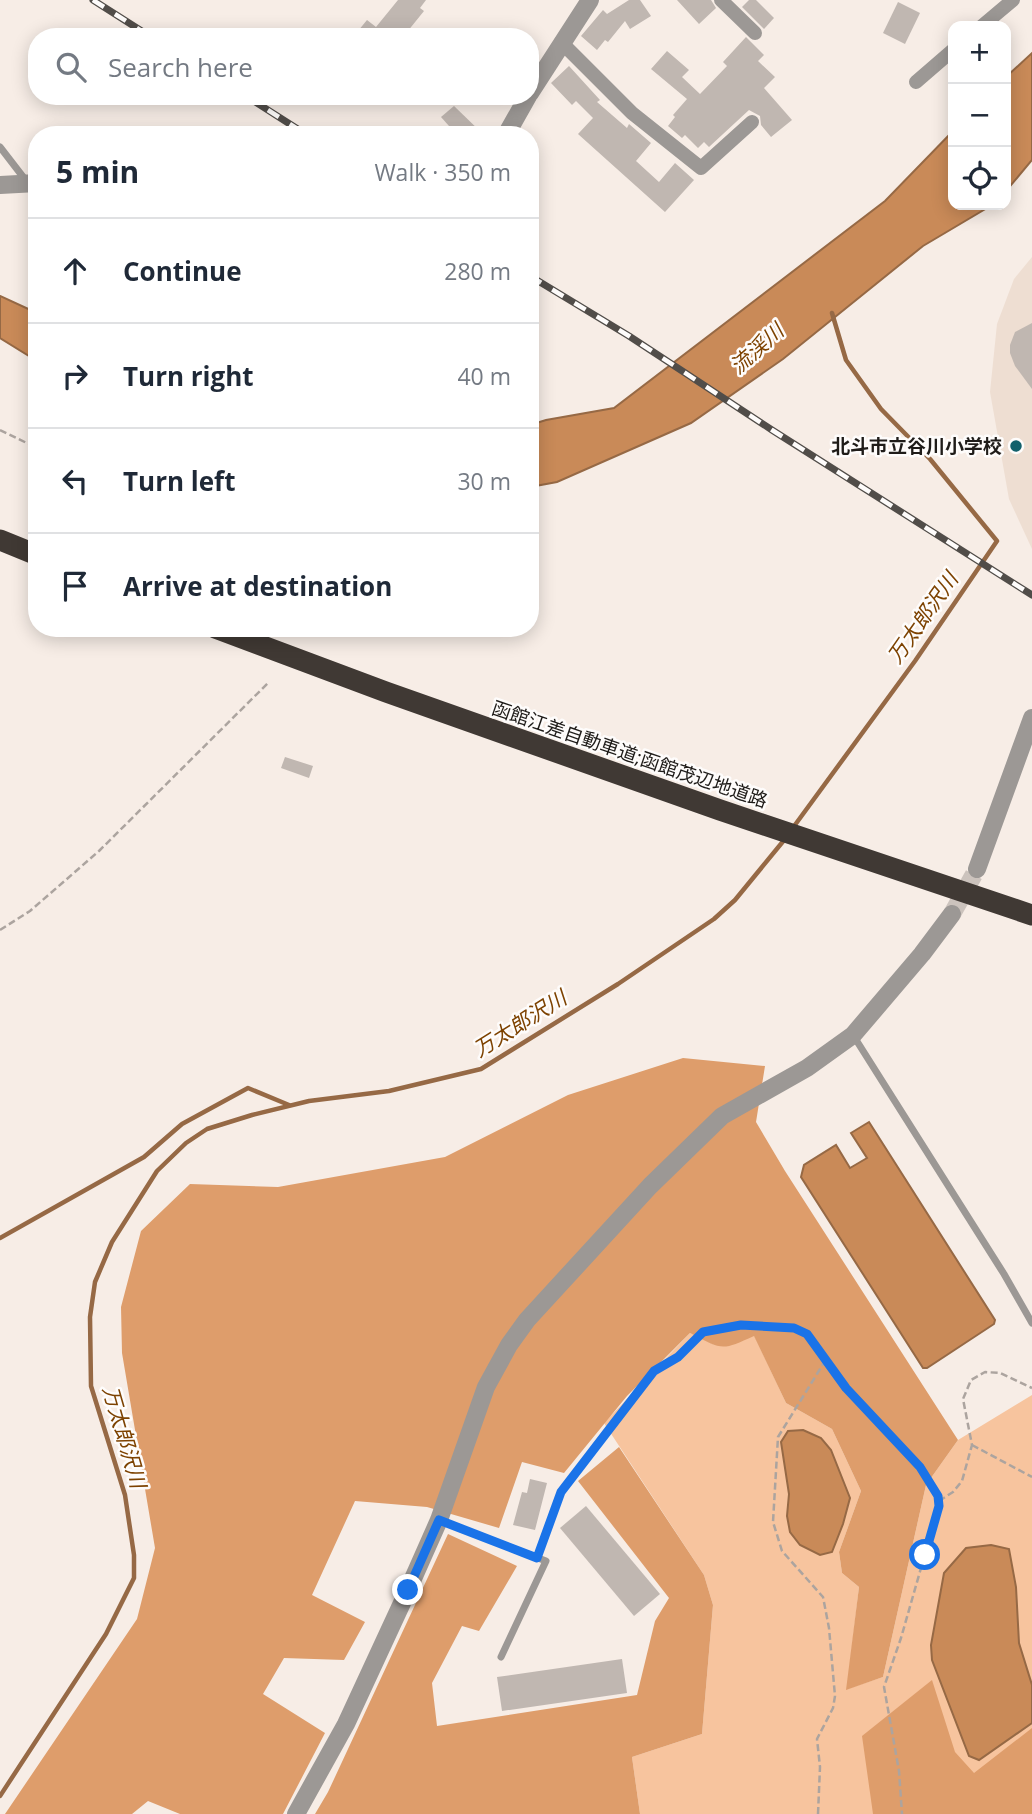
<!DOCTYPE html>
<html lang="en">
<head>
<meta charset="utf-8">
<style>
	:root { --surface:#fff; --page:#f6f6f7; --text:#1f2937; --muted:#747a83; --line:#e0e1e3 }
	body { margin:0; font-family:"Open Sans","Noto Sans JP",sans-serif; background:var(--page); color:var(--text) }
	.controls { position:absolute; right:21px; top:21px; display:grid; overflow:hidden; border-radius:14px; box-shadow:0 4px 18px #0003 }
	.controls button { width:63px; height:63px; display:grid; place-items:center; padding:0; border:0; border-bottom:2px solid var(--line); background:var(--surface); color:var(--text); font:35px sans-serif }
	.stop { position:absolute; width:21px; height:21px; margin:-16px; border:5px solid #1a73e8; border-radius:50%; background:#fff }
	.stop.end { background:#1a73e8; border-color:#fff; box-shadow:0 2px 7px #0008 }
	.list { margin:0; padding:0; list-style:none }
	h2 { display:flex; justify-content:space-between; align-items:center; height:91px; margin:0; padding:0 28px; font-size:30px }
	h2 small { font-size:23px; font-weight:400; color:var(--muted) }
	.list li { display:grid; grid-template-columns:46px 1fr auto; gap:21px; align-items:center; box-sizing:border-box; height:105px; padding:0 28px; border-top:2px solid var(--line) }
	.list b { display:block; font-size:26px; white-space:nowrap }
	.list em { font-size:23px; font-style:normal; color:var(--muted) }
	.icon { flex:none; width:38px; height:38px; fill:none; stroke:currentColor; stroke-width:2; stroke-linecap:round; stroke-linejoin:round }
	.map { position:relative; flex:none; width:1032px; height:1814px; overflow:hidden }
	.search { position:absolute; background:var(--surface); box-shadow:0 4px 18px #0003; left:28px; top:28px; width:511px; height:77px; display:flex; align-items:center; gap:18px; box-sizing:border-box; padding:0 24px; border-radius:28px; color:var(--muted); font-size:26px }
	.panel { position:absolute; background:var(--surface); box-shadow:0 4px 18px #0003; left:28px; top:126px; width:511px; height:511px; border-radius:28px }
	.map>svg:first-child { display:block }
	.built { fill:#eeded2 }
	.green { fill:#f7c49e }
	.forest { fill:#de9d6b }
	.water { fill:#c98a58; stroke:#966945; stroke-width:2 }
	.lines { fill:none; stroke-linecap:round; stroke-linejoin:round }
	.stream { stroke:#966945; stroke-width:4.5 }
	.building { fill:#c0b7b1 }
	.tertiary-tunnel { stroke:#ccc3bd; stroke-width:18; stroke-dasharray:18 9; stroke-linecap:butt }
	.path { stroke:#aca49f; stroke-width:2.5; stroke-dasharray:7 3.5; stroke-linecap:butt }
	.service { stroke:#9c9895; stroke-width:7 }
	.minor { stroke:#9c9895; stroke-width:14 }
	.tertiary { stroke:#9c9895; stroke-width:18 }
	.motorway { stroke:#403934; stroke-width:21 }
	.rail-casing { stroke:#514d49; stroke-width:7 }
	.rail { stroke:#fefcfb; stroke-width:4.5; stroke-dasharray:13; stroke-linecap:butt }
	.route { stroke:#1a73e8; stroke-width:9 }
	.poi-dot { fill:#12606b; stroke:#fefcfb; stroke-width:2.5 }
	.labels { text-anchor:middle; stroke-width:5; stroke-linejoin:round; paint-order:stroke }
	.poi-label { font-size:19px; font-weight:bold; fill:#1f1c19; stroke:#fefcfb; text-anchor:end }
	.street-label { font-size:19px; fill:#1f1c19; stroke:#fefcfb }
	.water-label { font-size:21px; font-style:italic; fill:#7d4200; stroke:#fefcfb }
</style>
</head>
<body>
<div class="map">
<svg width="1032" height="1814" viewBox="0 0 1032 1814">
	<rect width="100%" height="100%" fill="#f7ede6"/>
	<path class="built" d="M1032,257V549L1009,499L990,392L997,324L1014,279Z"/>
	<path class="green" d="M690,1333L715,1345L754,1335L786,1403L832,1429L861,1491L839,1552L842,1573L859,1587L847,1689L883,1677L926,1485L958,1440L1032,1395V1814H640L632,1757L702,1734L713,1605L704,1575L604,1423Z"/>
	<g class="forest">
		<path d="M683,1058L765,1066L756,1122L785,1171L958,1440L926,1485L883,1677L846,1690L859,1587L842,1573L839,1552L861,1491L832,1429L786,1403L754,1336C721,1351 723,1350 690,1333L627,1396L564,1473L522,1462L499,1528L427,1507L355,1501L312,1595L365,1622L344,1660L284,1658L263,1694L325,1733L283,1814H180L148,1801L132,1814H5L137,1619L155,1548L122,1353L121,1307L141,1231L190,1184L278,1187L445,1157L568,1095Z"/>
		<path d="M619,1447L704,1575L713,1605L702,1734L632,1757L640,1814H315L328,1792L448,1534L517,1566L479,1631L462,1626L432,1683L437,1726L637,1695L655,1621L669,1598L578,1481Z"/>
		<path d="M932,1680L955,1752L974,1773L1032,1728V1814H873L862,1736Z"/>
	</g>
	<g class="water">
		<path d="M1032,53V160L1006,191V77Z"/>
		<path d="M953,131V205H992L923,246L783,359L691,423L557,482L530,487V425L546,420L614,408L885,201Z"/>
		<path d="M0,296L37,313V361L0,338Z"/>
		<path d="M869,1122L995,1320L994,1324L927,1368H923L801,1177L804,1165L836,1145L850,1168L867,1158L851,1133Z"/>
		<path d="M803,1430L821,1438L831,1450L850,1498L843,1524L832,1552L820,1555L800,1545L790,1532L787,1516L789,1494L781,1442L788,1431Z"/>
		<path d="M991,1545L1009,1549L1016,1587L1019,1643L1032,1685V1723L979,1760L969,1756L932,1660L931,1645L944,1573L966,1548Z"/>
	</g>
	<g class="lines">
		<g class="stream">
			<path d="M792,829L915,661L997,541L930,459L881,409L846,360L832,313"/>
			<path d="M0,1238L144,1157L182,1124L248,1088L289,1105"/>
			<path d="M0,1796L106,1634L134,1578V1555L125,1495L91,1386L90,1317L95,1282L112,1242L157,1171L186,1143L207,1129L252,1115L309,1101L389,1091L481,1069L618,984L714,919L735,900L785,839"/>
		</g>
	</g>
	<g class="building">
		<path d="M398,0H426L420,8L424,11L403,37H365L358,31L367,20L376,27Z"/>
		<path d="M629,0H640L651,16L630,29L625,21L608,42L605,40L597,50L581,36L603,10L607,14Z"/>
		<path d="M677,0H711L716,8L699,24Z"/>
		<path d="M749,0H756L774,18L764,29L742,7Z"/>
		<path d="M898,2L920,13L905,44L883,33Z"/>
		<path d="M746,37L764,55L758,61L775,77L764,88L792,120L771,137L761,125L760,116L749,110L709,147L704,142L698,148L685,135L682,138L668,126L675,117L673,115L687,99L651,69L667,51L689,70L682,77L700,94L727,66L723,62Z"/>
		<path d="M569,66L600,100L597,102L627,128L629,124L651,143L636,161L659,182L675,163L694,180L665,212L578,134L593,118L576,101L572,105L551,83Z"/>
		<path d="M454,106L484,135H457L441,117Z"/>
		<path d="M1032,323V389L1015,366L1010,353V345L1015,332Z"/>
		<path d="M285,757L313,766L309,778L281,768Z"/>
		<path d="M530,1479L547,1483L535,1530L513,1525L522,1492L527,1493Z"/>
		<path d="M586,1506L660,1594L634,1616L560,1528Z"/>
		<path d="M622,1659L627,1693L502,1711L497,1677Z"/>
	</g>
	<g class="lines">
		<path class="tertiary-tunnel" d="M952,914L977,869"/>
		<g class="path">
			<path d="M0,430L37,448"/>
			<path d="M317,635L322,628"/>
			<path d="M0,930L30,911L99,851L268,683"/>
			<path d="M972,1445L1032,1477"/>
			<path d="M939,1501L953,1492L962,1481L972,1445L963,1399L971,1380L985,1372L1000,1373L1032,1388"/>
			<path d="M541,1547L561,1492L654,1371L678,1357L703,1332L741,1325L794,1328L807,1334L846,1388L920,1467L938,1496L939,1505L901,1638L884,1687L899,1771L902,1814"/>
			<path d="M818,1814L820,1767L817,1739L833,1708L835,1696L829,1628L823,1597L782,1551L773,1522L778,1437L825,1361"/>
		</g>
		<g class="service">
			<path d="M0,147L27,182"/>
			<path d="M853,1035L1004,1274L1032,1323"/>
			<path d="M439,1520L546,1561L501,1657"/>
		</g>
		<g class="minor">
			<path d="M721,0L755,33"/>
			<path d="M982,26L1013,0"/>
			<path d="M561,42L632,113L701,168L752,122"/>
			<path d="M916,82L953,50"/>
		</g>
		<g class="tertiary">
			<path d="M530,93L590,0"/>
			<path d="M506,135L528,96"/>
			<path d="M0,185L37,183"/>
			<path d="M977,869L1032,718"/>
			<path d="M296,1814L346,1724L408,1590L439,1520L486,1387L509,1345L527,1320L650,1186L722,1116L807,1068L853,1035L922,954L952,914"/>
		</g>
		<g class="motorway">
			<path d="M0,540L37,555"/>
			<path d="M215,628L386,692L720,810L1032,915"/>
		</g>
		<g class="rail-casing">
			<g id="rail">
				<path d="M93,0L151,37"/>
				<path d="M246,96L307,135"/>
				<path d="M530,276L629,336L772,430L1032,595"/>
			</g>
		</g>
		<use href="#rail" class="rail"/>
	</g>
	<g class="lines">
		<path class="route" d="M408,1590L439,1520L537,1558L561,1492L654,1371L678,1357L703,1332L741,1325L794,1328L807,1334L846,1388L920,1467L938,1496L939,1506L925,1555"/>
	</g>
	<circle class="poi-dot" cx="1016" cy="446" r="7"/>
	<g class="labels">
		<g class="poi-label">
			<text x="1002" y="453">北斗市立谷川小学校</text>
		</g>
		<g class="street-label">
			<text transform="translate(630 754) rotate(19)" y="7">函館江差自動車道;函館茂辺地道路</text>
		</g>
		<g class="water-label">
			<text transform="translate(757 349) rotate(-42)" y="7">流渓川</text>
			<text transform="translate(923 618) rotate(-55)" y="7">万太郎沢川</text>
			<text transform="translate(520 1024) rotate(-32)" y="7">万太郎沢川</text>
			<text transform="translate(124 1437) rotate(74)" y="7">万太郎沢川</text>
		</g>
	</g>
</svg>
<div class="controls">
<button>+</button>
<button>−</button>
<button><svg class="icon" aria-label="locate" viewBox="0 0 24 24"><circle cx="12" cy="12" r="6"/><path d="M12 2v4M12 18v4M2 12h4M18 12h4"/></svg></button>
</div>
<div class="stop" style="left:925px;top:1555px"></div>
<div class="stop end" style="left:408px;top:1590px"></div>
<div class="search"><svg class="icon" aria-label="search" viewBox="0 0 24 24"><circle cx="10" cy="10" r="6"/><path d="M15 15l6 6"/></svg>Search here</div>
<section class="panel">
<h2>5 min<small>Walk · 350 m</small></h2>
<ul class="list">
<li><svg class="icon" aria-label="ahead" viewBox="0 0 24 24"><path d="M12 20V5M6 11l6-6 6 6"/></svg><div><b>Continue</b></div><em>280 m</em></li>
<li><svg class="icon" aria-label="right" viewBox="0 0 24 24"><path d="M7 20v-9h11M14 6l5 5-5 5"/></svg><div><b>Turn right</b></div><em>40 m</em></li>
<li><svg class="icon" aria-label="left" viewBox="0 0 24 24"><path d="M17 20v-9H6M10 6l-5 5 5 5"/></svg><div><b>Turn left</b></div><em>30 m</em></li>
<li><svg class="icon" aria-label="arrive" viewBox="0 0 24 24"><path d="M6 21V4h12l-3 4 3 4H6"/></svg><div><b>Arrive at destination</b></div></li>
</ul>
</section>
</div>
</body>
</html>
